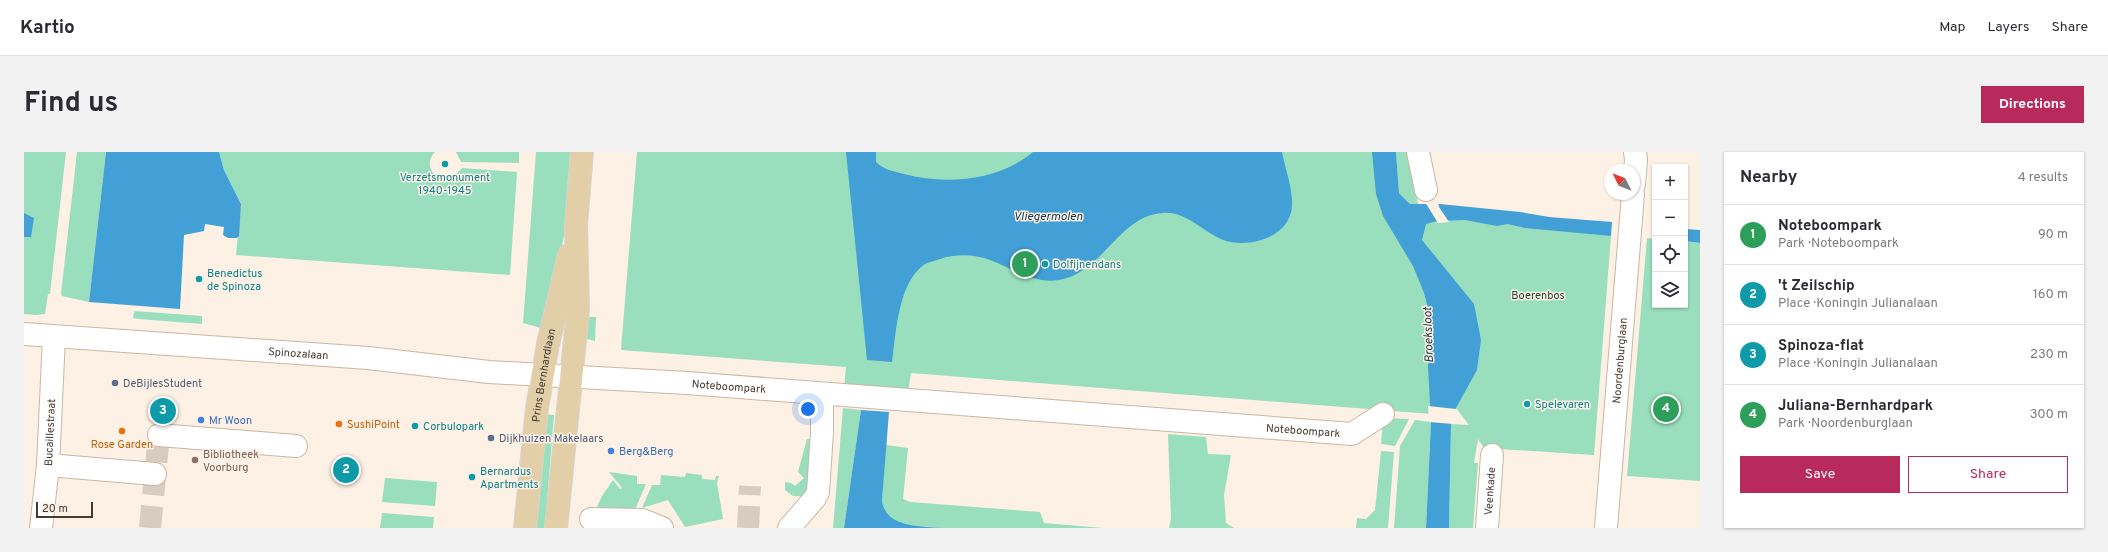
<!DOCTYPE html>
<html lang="en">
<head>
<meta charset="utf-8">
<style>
	:root { --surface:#fff; --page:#f2f2f3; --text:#2b2b33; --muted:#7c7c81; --line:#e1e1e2; --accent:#b82a5b }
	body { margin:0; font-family:Overpass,sans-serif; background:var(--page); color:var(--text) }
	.controls { position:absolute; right:12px; top:12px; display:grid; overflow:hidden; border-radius:0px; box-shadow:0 1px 3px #0004 }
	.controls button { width:36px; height:36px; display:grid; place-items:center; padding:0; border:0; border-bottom:1px solid var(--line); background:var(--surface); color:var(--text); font:20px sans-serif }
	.compass { position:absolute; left:1580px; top:12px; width:36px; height:36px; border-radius:50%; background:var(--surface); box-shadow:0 1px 3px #0004; rotate:313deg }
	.scale { position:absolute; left:12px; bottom:10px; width:57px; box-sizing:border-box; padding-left:4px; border:2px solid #433a32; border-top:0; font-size:11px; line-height:14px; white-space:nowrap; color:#433a32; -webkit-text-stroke:3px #fdf0e4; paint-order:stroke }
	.you { position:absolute; left:784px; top:257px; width:14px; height:14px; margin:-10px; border:3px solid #fff; border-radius:50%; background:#1a73e8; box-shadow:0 0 0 6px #1a73e833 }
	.badge { display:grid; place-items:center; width:26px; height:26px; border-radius:50%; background:var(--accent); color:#fff; font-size:13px; font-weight:700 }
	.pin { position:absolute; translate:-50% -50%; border:2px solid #fff; box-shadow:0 1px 4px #0006 }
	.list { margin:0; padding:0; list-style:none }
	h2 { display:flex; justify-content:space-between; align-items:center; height:52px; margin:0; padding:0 16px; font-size:17px }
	h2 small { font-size:13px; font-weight:400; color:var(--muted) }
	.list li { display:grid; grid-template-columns:26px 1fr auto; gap:12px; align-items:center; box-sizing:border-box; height:60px; padding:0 16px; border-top:1px solid var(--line) }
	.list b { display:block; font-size:15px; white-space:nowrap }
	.list p { margin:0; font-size:13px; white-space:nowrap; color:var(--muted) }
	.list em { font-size:13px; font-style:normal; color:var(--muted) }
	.actions { display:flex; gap:8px; padding:12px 16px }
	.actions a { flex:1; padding:9px 0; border:1px solid var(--accent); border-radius:0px; text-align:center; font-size:14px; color:var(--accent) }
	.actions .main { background:var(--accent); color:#fff }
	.icon { flex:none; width:22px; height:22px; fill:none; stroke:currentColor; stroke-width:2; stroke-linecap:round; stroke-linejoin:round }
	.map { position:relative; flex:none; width:1676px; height:376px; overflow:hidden; border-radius:0px }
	header { display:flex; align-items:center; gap:24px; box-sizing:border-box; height:56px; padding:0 20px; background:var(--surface); border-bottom:1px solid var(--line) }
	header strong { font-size:19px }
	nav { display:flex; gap:22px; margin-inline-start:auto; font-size:14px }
	.intro { display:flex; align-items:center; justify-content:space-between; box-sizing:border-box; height:96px; padding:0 24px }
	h1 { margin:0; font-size:28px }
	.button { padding:10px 18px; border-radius:0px; background:var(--accent); color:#fff; font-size:14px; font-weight:700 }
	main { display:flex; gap:24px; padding:0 24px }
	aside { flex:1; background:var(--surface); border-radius:0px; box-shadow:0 1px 3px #0004 }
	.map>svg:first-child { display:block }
	.green { fill:#99dfbd }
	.water { fill:#42a0d6 }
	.pier { fill:#fdf0e4 }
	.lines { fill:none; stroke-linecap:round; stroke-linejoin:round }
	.minor-tunnel { stroke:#d8ccc0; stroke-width:22; stroke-dasharray:22 11; stroke-linecap:butt }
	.minor-casing { stroke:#cbb6a3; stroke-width:24 }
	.major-casing { stroke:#d6d4d2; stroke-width:24 }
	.minor { stroke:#fff; stroke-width:22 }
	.major { stroke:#e2cea7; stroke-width:22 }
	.culture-dot { fill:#0f9aa8; stroke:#fdf0e4; stroke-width:1.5 }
	.service-dot { fill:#5c6f8a; stroke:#fdf0e4; stroke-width:1.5 }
	.shop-dot { fill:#3f7fe0; stroke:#fdf0e4; stroke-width:1.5 }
	.food-dot { fill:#e8710a; stroke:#fdf0e4; stroke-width:1.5 }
	.education-dot { fill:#8d6e63; stroke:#fdf0e4; stroke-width:1.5 }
	.labels { text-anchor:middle; stroke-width:3; stroke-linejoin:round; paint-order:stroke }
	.culture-label { font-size:11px; fill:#0d838f; stroke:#fdf0e4; text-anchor:start }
	.park-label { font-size:11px; fill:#1b4734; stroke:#fdf0e4 }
	.street-label { font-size:11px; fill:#433a32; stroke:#fdf0e4 }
	.service-label { font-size:11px; fill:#4e5e75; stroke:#fdf0e4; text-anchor:start }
	.shop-label { font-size:11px; fill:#366cbe; stroke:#fdf0e4; text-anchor:start }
	.food-label { font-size:11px; fill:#c56008; stroke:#fdf0e4; text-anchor:start }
	.education-label { font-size:11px; fill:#785e54; stroke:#fdf0e4; text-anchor:start }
	.water-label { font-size:12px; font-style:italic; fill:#123950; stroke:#fdf0e4 }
</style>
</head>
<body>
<header>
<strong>Kartio</strong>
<nav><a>Map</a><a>Layers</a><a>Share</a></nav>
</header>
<div class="intro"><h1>Find us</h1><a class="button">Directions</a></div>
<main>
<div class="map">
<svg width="1676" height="376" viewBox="0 0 1676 376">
	<rect width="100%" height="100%" fill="#fdf0e4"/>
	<g class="green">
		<path d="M0,0H42L26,142H24L21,162L11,163L0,162Z"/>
		<path d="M53,0H82L65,150L38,144L37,142Z"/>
		<path d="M195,0H411C398,13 411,30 427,27L438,16L493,20L486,123L212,103L217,52L200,18Z"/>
		<path d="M432,0H495V11L437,10Z"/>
		<path d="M512,0H546L542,74L521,177L499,171Z"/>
		<path d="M613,0H1357L1417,149L1420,263L887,221L884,241L820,236L822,215L597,198Z"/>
		<path d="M1372,0H1385L1394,52H1386L1375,41Z"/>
		<path d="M1397,65L1485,69L1587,84L1570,303L1460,296L1454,287L1450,311H1454L1449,376H1425L1427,272L1445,273L1432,256L1392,83Z"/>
		<path d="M1623,86L1631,87V153H1661V89L1676,91V329L1603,324Z"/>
		<path d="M110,159L178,164V172L115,167L109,166Z"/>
		<path d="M567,165H572L571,189L556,185L561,167Z"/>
		<path d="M819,256L837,258L820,376H809Z"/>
		<path d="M519,262L530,263L521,376H510Z"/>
		<path d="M1359,266L1385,267L1371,294L1357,292Z"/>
		<path d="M1391,268L1407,270L1402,376H1370L1376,294Z"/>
		<path d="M1144,282L1182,285L1184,302L1207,303L1200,343L1202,371L1210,376H1145L1147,366Z"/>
		<path d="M783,287H794L790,345L769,344L761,338V330L767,331L771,334L780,326L774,320Z"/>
		<path d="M862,293L884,296L879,347L886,350L1016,360L1020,371L1079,376H920L880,373L871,370L864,365L859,356L858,349Z"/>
		<path d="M1357,299L1370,300L1364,376H1332L1333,366L1342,367L1351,358Z"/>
		<path d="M585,320L613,324V332H622L610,360L573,355L578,344L589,328L596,337L598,336Z"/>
		<path d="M662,321L678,323V327L691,328L692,324H695L693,331L699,367L661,375L644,348L618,356L628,333H636L637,323L661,325Z"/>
		<path d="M361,326L413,330L411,354L358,350Z"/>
		<path d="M358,361L410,365L409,376H356Z"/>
	</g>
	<g class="water">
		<path d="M82,0H195L200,18L217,52L215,84L213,86H204L199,83L200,75L181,72L180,79L160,83L156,157L65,150Z"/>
		<path d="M822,0H852V10C860,18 869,19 880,22C922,33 974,29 1009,0H1258C1261,17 1269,36 1268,54C1266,86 1224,97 1199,88C1179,80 1162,59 1139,61C1095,63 1079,121 1035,128C1009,132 988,116 966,108C950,102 931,102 916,107C911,109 905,110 901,112C874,130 872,181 868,210L843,208Z"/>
		<path d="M1348,0H1372L1375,41L1386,52H1416L1496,60L1525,65L1588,70L1587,84L1501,76L1484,72L1473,74L1441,68L1413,69L1402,72L1398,88L1450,152L1457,188L1453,218L1432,256L1427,272L1425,376H1402L1407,270L1404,215L1406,163L1400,141L1389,114L1359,64L1352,42Z"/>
		<path d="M0,61L10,66L7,85H0Z"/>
		<path d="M1661,77L1676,78V91L1661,89Z"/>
		<path d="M837,258L865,260L858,349C862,376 896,374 920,376H820Z"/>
	</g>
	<g class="pier">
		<path d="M1401,50H1414L1415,55L1425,70L1414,71Z"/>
		<path d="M1404,254L1432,257L1429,272L1405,270Z"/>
	</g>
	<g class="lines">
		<g class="minor-tunnel">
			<path d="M126,376L135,283"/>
			<path d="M724,376L726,334"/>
		</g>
		<g class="minor-casing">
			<g id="minor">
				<path d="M1394,0L1402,38"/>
				<path d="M1610,32L1612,8L1611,0"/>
				<path id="s1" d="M0,182L344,206L465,220L663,231L1328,282L1359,262"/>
				<path d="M135,283L272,294"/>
				<path d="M24,313L131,322"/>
				<path d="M567,367L618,368L638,376"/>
				<path id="s2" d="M17,376L24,313L30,185"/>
				<path d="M765,376L791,346L794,340L798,280V242"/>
				<path id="s3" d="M1463,376L1468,303"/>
				<path id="s4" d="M1582,376L1609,42"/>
			</g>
		</g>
		<g class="major-casing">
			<g id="major">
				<path id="s5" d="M501,376L513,256L524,192L545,103"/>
				<path d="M532,376L554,158L552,73L558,0"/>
			</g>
		</g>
		<use href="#minor" class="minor"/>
		<use href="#major" class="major"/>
	</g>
	<g class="culture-dot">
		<circle cx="421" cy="12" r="4"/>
		<circle cx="1021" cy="112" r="4"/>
		<circle cx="175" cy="127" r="4"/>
		<circle cx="1503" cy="252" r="4"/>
		<circle cx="391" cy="274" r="4"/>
		<circle cx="448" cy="325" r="4"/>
	</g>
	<g class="service-dot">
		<circle cx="91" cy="231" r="4"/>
		<circle cx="467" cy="286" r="4"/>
	</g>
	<g class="shop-dot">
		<circle cx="177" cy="268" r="4"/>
		<circle cx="587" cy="299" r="4"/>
	</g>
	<g class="food-dot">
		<circle cx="315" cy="272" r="4"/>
		<circle cx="98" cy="279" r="4"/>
	</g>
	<circle class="education-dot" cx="171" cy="308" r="4"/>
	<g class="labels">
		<g class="culture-label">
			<text x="421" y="29" text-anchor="middle">Verzetsmonument<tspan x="421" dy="13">1940-1945</tspan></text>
			<text x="1029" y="116">Dolfijnendans</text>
			<text x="183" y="125">Benedictus<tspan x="183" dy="13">de Spinoza</tspan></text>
			<text x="1511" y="256">Spelevaren</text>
			<text x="399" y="278">Corbulopark</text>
			<text x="456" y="323">Bernardus<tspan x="456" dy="13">Apartments</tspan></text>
		</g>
		<g class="park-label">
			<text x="1514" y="147">Boerenbos</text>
		</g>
		<g class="street-label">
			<text dy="4" stroke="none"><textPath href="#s1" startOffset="275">Spinozalaan</textPath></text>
			<text dy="4" stroke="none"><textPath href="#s4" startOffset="168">Noordenburglaan</textPath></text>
			<text dy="4" stroke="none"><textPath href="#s5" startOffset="154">Prins Bernhardlaan</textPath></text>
			<text dy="4" stroke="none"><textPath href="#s1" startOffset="707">Noteboompark</textPath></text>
			<text dy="4" stroke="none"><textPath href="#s1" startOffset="1283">Noteboompark</textPath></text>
			<text dy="4" stroke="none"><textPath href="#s2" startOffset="96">Bucaillestraat</textPath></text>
			<text dy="4" stroke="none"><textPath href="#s3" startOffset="37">Veenkade</textPath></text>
		</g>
		<g class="service-label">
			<text x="99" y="235">DeBijlesStudent</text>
			<text x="475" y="290">Dijkhuizen Makelaars</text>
		</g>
		<g class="shop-label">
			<text x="185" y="272">Mr Woon</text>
			<text x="595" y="303">Berg&amp;Berg</text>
		</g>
		<g class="food-label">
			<text x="323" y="276">SushiPoint</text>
			<text x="98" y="296" text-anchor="middle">Rose Garden</text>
		</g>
		<g class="education-label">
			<text x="179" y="306">Bibliotheek<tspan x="179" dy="13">Voorburg</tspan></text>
		</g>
		<g class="water-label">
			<text x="1024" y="68">Vliegermolen</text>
			<text transform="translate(1404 183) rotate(-92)" y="4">Broeksloot</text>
		</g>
	</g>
</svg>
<div class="controls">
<button>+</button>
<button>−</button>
<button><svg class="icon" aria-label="locate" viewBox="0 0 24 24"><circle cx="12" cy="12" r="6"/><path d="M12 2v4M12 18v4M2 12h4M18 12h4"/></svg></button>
<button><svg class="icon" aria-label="layers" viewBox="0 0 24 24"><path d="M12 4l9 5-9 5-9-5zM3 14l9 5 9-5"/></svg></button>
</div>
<svg class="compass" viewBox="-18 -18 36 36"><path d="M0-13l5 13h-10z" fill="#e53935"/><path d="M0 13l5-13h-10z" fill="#7c7c81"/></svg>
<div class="scale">20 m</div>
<div class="you"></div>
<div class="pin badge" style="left:1001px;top:112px;background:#2e9e5b">1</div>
<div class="pin badge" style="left:322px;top:318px;background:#0f9aa8">2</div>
<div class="pin badge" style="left:139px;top:259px;background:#0f9aa8">3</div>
<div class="pin badge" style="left:1642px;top:257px;background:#2e9e5b">4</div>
</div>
<aside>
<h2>Nearby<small>4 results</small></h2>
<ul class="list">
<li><span class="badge" style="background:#2e9e5b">1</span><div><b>Noteboompark</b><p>Park · Noteboompark</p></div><em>90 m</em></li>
<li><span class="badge" style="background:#0f9aa8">2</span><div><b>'t Zeilschip</b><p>Place · Koningin Julianalaan</p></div><em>160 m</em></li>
<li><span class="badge" style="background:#0f9aa8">3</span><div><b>Spinoza-flat</b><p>Place · Koningin Julianalaan</p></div><em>230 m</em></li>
<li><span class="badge" style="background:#2e9e5b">4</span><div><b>Juliana-Bernhardpark</b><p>Park · Noordenburglaan</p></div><em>300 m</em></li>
</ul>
<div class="actions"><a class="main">Save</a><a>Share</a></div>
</aside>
</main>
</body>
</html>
